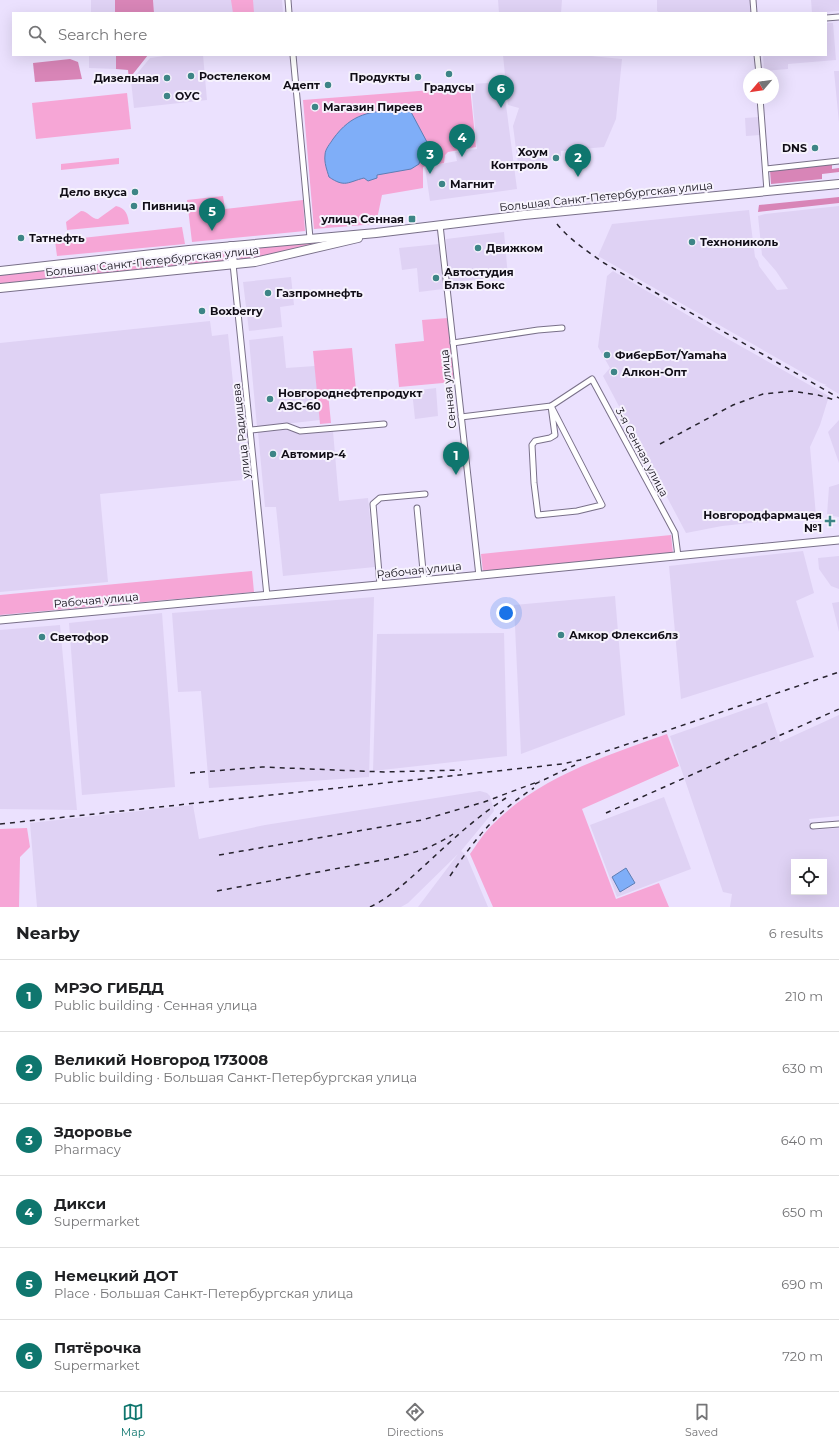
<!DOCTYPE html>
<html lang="en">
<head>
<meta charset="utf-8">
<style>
	:root { --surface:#fff; --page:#f6f6f6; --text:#202124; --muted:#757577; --line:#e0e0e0; --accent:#0f766e }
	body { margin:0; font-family:Montserrat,sans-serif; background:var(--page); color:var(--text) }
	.controls { position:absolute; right:12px; bottom:12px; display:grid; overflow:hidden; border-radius:0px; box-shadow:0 4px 16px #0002 }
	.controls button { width:36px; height:36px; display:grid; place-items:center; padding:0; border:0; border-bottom:1px solid var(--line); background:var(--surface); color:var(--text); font:20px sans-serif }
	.compass { position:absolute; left:743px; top:68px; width:36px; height:36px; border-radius:50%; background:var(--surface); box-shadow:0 4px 16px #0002; rotate:241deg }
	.you { position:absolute; left:506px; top:613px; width:14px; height:14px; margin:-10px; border:3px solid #fff; border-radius:50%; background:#1a73e8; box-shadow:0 0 0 6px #1a73e833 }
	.badge { display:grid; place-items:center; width:26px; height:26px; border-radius:50%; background:var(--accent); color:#fff; font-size:13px; font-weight:700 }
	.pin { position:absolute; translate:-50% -33px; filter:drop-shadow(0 1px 2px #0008) }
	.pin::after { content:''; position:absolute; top:21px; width:14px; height:12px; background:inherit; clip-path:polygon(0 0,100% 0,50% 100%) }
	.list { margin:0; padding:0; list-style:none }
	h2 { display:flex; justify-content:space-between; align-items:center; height:52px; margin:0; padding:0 16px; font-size:17px }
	h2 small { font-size:13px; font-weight:400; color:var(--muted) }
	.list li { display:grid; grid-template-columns:26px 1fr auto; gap:12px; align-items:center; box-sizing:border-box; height:72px; padding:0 16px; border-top:1px solid var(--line) }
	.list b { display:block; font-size:15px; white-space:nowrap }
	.list p { margin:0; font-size:13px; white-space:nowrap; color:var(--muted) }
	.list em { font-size:13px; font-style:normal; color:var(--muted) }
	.icon { flex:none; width:22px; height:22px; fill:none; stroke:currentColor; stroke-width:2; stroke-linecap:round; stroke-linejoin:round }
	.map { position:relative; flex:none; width:839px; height:907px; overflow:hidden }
	.search { position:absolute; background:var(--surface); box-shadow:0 4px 16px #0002; left:12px; right:12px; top:12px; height:44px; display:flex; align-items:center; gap:10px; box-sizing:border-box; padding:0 14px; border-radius:0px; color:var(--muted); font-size:15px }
	.sheet { height:484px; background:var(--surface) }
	nav { display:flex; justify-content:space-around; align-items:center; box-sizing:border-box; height:56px; border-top:1px solid var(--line); background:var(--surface); font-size:11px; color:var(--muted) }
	nav a { display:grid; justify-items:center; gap:2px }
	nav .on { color:var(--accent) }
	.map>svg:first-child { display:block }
	.built { fill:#dfd2f4; fill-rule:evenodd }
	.green { fill:#f6a6d6 }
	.forest { fill:#d885b7 }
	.water { fill:#7faef8; stroke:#5e7eb4 }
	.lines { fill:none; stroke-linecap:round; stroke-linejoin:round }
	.street-casing { stroke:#797089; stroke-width:7 }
	.secondary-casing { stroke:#797089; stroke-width:9 }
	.primary-casing { stroke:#797089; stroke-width:10 }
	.street { stroke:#fff; stroke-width:5 }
	.secondary { stroke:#fff; stroke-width:7 }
	.primary { stroke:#fff; stroke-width:8 }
	.rail { stroke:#27232e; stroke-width:1.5; stroke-dasharray:5 5; stroke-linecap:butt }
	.poi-dot { fill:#3d8586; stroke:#f6f2fd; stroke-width:1.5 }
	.labels { text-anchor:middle; stroke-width:4; stroke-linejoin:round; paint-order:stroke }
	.poi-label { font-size:11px; font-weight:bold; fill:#100d16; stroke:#f6f2fd; text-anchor:start }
	.street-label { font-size:11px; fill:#100d16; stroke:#f6f2fd }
</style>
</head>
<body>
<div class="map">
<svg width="839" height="907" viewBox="0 0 839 907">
	<rect width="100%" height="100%" fill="#ebe1fe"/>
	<g class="built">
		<rect x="91" y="0" width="24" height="13"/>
		<path d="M153,0H282L283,13H154Z"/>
		<path d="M498,0H562L561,13H499Z"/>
		<path d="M657,0H750L751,13H660L657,11Z"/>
		<path d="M811,0H839V11L812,13Z"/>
		<path d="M826,23H833L836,60L788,64V69L764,71L763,55H826Z"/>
		<path d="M89,55H116V69L89,68Z"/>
		<path d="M171,55H203L207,100L134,108L131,81L150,58Z"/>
		<path d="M503,55H591V56L622,59L616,119L604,147L561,151V159L518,164L513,126L519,108L508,105Z"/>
		<path d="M834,71H839V124V123Z"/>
		<path d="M503,82L517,189L430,201L425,167L457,161L455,152L477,149L471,84Z"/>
		<path d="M759,117L761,135L746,136L745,118Z"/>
		<path d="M839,206V394L824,385H827L821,383L598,256L612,224L749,210L755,257L758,261L759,266L777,290L788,289L776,271L762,255L758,216L765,214Z"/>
		<path d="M504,232L508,277L448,282L446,239Z"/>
		<path d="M439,244L443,289L419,292L417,268L402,270L399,248Z"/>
		<path d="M613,271L728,339L829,396L820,425L810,447L816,516L722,526L686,533L603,376L610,368L598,347L607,276Z"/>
		<path d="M291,277L294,305L280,307L282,327L249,331L243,282Z"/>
		<path d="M210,321L212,336L228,334L243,480L100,494L108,582L0,592V343Z"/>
		<path d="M283,336L286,368L315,366L320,420L257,427L249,340Z"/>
		<path d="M436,388L438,416L415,419L412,391Z"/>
		<path d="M839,420V463L828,432Z"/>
		<path d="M292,429L299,433L333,431L339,501L368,498L375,567L283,576L276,507H265L258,432Z"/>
		<path d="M839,484V517L827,515L829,487Z"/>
		<path d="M803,551L814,593L796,601L814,657L681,699L669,566Z"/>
		<path d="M839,556V589L831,586L819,569L818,558Z"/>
		<path d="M615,596L625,715L521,754L514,605Z"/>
		<path d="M374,597L369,777L209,788L201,691L178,692L172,613Z"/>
		<path d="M839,602V632L832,603Z"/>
		<path d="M162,613L175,787L82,795L69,623Z"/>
		<path d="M60,625L77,810L0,809V630Z"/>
		<path d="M504,633L507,756L373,771L377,634Z"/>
		<path d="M767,702L780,742L839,715V816L809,819L814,830L839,828V907H730L732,894L723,892L670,736ZM794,862H824V892H794Z"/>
		<path d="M480,791L487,793L490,796L494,811L461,851L466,855L488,907H418L458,854L408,903L401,907H37L30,823L193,805L199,839L265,825Z"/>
		<path d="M664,797L691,869L617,897L590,825Z"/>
	</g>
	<g class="green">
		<path d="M231,0H253L254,13H233Z"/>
		<path d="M470,87L476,147L448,152L445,155L444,163L423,167V188L382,195L376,224L314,229L303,100Z"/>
		<path d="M127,93L131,129L36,139L32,103Z"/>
		<path d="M119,158V164L61,170V164Z"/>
		<path d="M223,196L225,209L303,200L305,231L192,242L187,200Z"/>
		<path d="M116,206C126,208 128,215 129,224L67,230L66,222L81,211C88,211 91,219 98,219Z"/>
		<path d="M182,227L185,244L57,256L55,241Z"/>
		<path d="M341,238L258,258L243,260L240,259L237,254L239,249Z"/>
		<path d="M220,249L225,256L222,263L0,285V272Z"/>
		<path d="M448,318L454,382L399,387L395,344L424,341L422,320Z"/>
		<path d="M352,348L356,390L328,393L331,423L320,424L313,351Z"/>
		<path d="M671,535L673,553L483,572L481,554Z"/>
		<path d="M252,571L254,592L0,615V595Z"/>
		<path d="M667,734L679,766L582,809L616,899L659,883L669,907H493L470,854C477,844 484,833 492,825C539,777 606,756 667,734Z"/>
		<path d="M27,828L30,847L20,857L19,907H0V829Z"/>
	</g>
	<g class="forest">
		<path d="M115,0H153L154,13H115Z"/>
		<path d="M116,55H148L129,79L128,70L116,69Z"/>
		<path d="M70,59L78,62L82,79L35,82L33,63Z"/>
		<path d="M832,163V169L839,168V172L822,174V179L771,184L770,170Z"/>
		<path d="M839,197V203L758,212L759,205Z"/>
	</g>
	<g class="water">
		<path d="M401,110L411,112L427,142C428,151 421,155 419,164L411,169L377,175V178L368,181L364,178C348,182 345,188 329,177C327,170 324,163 325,155C325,149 330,144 333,139C352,113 370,111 401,110Z"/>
		<path d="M626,868L635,883L620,892L612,877Z"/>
	</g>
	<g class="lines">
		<g class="street-casing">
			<g id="street">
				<path d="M288,0L289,13"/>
				<path d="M753,0L754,13"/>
				<path d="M826,18L839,17"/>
				<path d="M293,55L310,238"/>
				<path d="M757,55L759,74"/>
				<path d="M760,98L767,191"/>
				<path d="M766,169L839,161"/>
				<path d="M440,225L479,576"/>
				<path d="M233,264L267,596"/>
				<path d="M453,343L538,330L562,328"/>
				<path d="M551,406L602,505L577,511L538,515L534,483L532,445L535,441L550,438L555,435Z"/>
				<path d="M461,417L551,406L592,379L675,533L678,556"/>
				<path d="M251,430L287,426L300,431L384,424"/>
				<path d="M417,508L424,581"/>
				<path d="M380,585L373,504L380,498L425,494"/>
				<path d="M813,826L839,824"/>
			</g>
		</g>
		<g class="secondary-casing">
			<path id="secondary" d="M0,620L400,583L839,540"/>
		</g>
		<g class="primary-casing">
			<g id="primary">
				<path d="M231,246L233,264"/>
				<path d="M0,271L189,250L376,233L524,215L839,184"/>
				<path d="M0,288L255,262L358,238"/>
			</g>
		</g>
		<use href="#street" class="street"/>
		<use href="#secondary" class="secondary"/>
		<use href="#primary" class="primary"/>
		<g class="rail">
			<path d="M557,224C570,240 587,251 604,263L839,398"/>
			<path d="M660,444L733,405L763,394L792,391L818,395L835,400"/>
			<path d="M190,773L262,767L384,772L461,770"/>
			<path d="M535,784L575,765"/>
			<path d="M606,813L839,709"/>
			<path d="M0,824L562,764L580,760L610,750L839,672"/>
			<path d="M219,855L422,820L484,802L540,781"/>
			<path d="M450,876C474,840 497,811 534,788"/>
			<path d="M217,891L393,858C417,852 432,848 453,834"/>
			<path d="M370,907C391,897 407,881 424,866C450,842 476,817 506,798"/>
		</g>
	</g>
	<g class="poi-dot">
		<circle cx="449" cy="74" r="4"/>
		<circle cx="191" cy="76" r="4"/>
		<circle cx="418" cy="77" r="4"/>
		<circle cx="167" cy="78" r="4"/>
		<circle cx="328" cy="85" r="4"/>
		<circle cx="167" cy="96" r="4"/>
		<circle cx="315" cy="107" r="4"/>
		<circle cx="815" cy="148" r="4"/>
		<circle cx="556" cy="158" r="4"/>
		<circle cx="442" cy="184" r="4"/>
		<circle cx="135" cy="192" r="4"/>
		<circle cx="134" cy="206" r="4"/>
		<rect x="408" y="215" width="8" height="8" rx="2"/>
		<circle cx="21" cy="238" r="4"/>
		<circle cx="692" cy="242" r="4"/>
		<circle cx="478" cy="248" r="4"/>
		<circle cx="436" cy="278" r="4"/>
		<circle cx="268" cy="293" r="4"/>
		<circle cx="202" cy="311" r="4"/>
		<circle cx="607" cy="355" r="4"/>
		<circle cx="614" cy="372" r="4"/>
		<circle cx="270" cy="399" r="4"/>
		<circle cx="273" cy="454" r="4"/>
		<path d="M828 515h4v4h4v4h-4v4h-4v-4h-4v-4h4z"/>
		<circle cx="561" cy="635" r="4"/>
		<circle cx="42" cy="637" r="4"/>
	</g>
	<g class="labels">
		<g class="poi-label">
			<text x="199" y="80">Ростелеком</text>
			<text x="410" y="81" text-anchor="end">Продукты</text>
			<text x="159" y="82" text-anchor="end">Дизельная</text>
			<text x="320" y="89" text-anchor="end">Адепт</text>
			<text x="449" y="91" text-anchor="middle">Градусы</text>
			<text x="175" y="100">ОУС</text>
			<text x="323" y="111">Магазин Пиреев</text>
			<text x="807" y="152" text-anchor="end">DNS</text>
			<text x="548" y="156" text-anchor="end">Хоум<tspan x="548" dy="13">Контроль</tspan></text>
			<text x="450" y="188">Магнит</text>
			<text x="127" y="196" text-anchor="end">Дело вкуса</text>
			<text x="142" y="210">Пивница</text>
			<text x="404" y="223" text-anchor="end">улица Сенная</text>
			<text x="29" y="242">Татнефть</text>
			<text x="700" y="246">Технониколь</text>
			<text x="486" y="252">Движком</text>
			<text x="444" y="276">Автостудия<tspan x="444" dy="13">Блэк Бокс</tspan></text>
			<text x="276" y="297">Газпромнефть</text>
			<text x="210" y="315">Boxberry</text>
			<text x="615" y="359">ФиберБот/Yamaha</text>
			<text x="622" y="376">Алкон-Опт</text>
			<text x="278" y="397">Новгороднефтепродукт<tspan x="278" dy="13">АЗС-60</tspan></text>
			<text x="281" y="458">Автомир-4</text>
			<text x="822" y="519" text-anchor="end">Новгородфармацея<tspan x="822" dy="13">№1</tspan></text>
			<text x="569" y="639">Амкор Флексиблз</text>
			<text x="50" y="641">Светофор</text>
		</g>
		<g class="street-label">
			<text transform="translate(606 196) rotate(-6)" y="4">Большая Санкт-Петербургская улица</text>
			<text transform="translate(152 261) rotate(-6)" y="4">Большая Санкт-Петербургская улица</text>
			<text transform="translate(448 389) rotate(-96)" y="4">Сенная улица</text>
			<text transform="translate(241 431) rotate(-96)" y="4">улица Радищева</text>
			<text transform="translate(642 452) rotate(62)" y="4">3-я Сенная улица</text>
			<text transform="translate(419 570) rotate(-6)" y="4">Рабочая улица</text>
			<text transform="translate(96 600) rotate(-5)" y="4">Рабочая улица</text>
		</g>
	</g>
</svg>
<div class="controls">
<button><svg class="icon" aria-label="locate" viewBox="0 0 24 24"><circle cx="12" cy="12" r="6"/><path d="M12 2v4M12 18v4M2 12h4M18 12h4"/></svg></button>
</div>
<svg class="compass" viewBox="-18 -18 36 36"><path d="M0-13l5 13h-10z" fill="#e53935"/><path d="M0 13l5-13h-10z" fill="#757577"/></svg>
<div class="you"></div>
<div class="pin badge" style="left:456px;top:475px">1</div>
<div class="pin badge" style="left:578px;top:177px">2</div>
<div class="pin badge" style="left:430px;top:174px">3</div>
<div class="pin badge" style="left:462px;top:157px">4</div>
<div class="pin badge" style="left:212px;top:231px">5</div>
<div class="pin badge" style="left:501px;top:108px">6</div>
<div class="search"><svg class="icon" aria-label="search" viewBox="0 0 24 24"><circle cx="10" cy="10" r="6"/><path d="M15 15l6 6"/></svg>Search here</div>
</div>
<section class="sheet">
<h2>Nearby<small>6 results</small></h2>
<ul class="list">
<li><span class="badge">1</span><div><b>МРЭО ГИБДД</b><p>Public building · Сенная улица</p></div><em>210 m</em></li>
<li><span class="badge">2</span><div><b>Великий Новгород 173008</b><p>Public building · Большая Санкт-Петербургская улица</p></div><em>630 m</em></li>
<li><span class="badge">3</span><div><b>Здоровье</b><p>Pharmacy</p></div><em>640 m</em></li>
<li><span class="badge">4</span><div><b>Дикси</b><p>Supermarket</p></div><em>650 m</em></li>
<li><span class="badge">5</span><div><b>Немецкий ДОТ</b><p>Place · Большая Санкт-Петербургская улица</p></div><em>690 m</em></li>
<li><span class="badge">6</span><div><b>Пятёрочка</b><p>Supermarket</p></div><em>720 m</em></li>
</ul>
</section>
<nav>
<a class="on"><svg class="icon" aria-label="map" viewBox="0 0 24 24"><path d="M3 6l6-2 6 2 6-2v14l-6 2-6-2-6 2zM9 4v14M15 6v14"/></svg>Map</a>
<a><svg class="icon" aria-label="directions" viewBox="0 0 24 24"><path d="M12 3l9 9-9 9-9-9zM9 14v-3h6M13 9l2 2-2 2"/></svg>Directions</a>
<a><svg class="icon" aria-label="saved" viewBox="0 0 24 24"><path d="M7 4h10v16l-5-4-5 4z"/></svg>Saved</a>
</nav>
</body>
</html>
